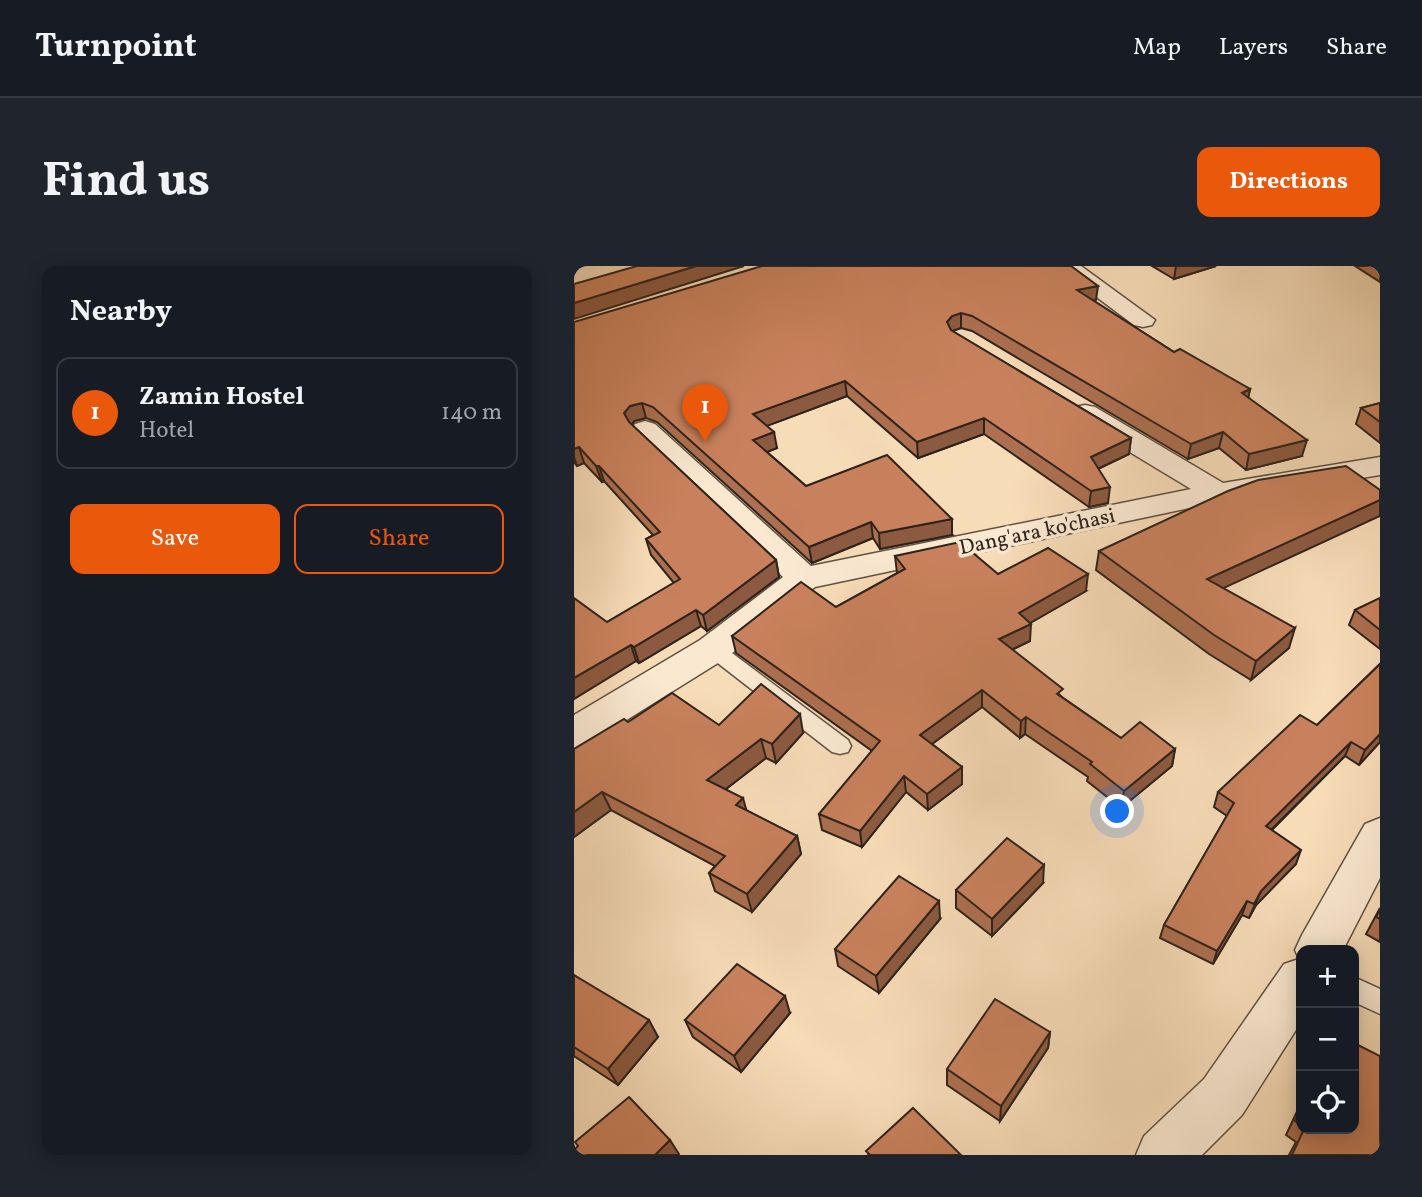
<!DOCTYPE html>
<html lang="en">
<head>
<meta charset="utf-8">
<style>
	:root { --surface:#171b24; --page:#20242c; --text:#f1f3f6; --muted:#9ea1a6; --line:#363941; --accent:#ea580c }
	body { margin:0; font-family:Vollkorn,serif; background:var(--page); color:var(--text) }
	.controls { position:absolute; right:21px; bottom:21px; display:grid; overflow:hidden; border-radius:14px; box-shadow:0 4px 18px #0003 }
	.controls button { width:63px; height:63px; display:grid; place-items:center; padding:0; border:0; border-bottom:2px solid var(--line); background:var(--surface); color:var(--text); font:35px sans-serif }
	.you { position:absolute; left:544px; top:546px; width:24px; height:24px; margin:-18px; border:5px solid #fff; border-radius:50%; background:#1a73e8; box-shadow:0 0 0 10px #1a73e833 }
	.badge { display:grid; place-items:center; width:46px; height:46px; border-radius:50%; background:var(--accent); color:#fff; font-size:23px; font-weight:700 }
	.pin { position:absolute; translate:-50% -58px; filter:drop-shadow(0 2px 4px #0008) }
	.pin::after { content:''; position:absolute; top:37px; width:24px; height:21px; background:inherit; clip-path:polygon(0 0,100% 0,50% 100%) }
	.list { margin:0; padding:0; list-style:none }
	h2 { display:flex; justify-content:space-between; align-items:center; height:91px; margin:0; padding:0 28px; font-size:30px }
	h2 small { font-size:23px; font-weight:400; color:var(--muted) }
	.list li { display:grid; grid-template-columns:46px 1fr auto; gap:21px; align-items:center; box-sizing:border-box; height:112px; margin:0 14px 14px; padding:0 14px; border:2px solid var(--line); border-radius:14px }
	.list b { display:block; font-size:26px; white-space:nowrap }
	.list p { margin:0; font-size:23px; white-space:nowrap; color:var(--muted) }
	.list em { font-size:23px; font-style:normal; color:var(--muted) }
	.actions { display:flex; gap:14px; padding:21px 28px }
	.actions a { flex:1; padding:16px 0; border:2px solid var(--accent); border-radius:14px; text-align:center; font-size:24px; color:var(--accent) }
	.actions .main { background:var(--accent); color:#fff }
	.icon { flex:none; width:38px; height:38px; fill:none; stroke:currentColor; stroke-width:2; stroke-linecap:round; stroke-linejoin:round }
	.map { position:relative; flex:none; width:806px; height:889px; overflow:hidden; border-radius:14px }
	header { display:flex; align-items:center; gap:42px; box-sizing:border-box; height:98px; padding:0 35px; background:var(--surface); border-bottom:2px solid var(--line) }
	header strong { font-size:33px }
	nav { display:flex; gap:38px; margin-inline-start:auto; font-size:24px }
	.intro { display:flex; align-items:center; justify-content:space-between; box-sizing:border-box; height:168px; padding:0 42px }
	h1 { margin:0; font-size:49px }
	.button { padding:18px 32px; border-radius:14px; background:var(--accent); color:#fff; font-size:24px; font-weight:700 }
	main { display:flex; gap:42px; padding:0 42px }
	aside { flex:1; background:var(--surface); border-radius:14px; box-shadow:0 4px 18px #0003 }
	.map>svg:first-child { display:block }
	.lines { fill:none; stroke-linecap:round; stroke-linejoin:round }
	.service-casing { stroke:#605143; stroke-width:3 }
	.minor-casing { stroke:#605143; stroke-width:3 }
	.service { fill:#fae8d1; fill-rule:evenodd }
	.minor { fill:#fae8d1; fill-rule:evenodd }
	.wall { fill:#ac6f4f; stroke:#2e231c; stroke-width:2 }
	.shaded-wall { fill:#8c5a40; stroke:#2e231c; stroke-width:2 }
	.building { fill:#c8815c; stroke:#2e231c; stroke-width:2 }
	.labels { text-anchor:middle; stroke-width:7; stroke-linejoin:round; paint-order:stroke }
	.street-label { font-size:21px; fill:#2e231c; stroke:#fae8d1 }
</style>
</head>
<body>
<header>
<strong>Turnpoint</strong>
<nav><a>Map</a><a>Layers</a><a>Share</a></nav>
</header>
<div class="intro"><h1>Find us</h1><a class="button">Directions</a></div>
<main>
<aside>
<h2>Nearby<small></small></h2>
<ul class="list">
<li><span class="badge">1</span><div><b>Zamin Hostel</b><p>Hotel</p></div><em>140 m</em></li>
</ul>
<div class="actions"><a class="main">Save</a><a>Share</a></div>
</aside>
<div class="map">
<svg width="806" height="889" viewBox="0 0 806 889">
	<rect width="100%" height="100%" fill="#f7dcb8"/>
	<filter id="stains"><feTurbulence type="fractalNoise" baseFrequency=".00286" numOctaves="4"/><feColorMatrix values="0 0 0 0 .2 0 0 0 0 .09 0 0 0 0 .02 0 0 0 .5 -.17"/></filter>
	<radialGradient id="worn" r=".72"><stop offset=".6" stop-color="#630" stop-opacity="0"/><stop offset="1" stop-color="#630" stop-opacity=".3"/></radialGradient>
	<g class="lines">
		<g class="service-casing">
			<g id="service">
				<path d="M139,376L146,378L274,474L277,480L274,486L266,488L258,486L132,388L129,383L132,378Z"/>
				<path d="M780,711L806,723V748L780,736Z"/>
			</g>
		</g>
		<g class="minor-casing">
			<g id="minor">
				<path d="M481,0H507L581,54L578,59L569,61L560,59Z"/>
				<path d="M511,139L521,141L649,217L806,191V209L644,236L241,321L152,392L14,478L0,483V449L126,374L209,311L61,170L57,164L61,158L71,155L81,158L237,300L617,223L501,153L497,147L501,141Z"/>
				<path d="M806,552V612L769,684H727V756L668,849L628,889H562L570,870L630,813L710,698L725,693L721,684L728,669L791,558Z"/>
			</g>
		</g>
		<use href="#service" class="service"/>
		<use href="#minor" class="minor"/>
	</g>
	<g class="wall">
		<path d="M578,0H642L600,13Z"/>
		<path d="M781,0H806V16Z"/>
		<path d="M522,34L520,35L600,86L676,123L674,131L728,190L672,204L645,182L614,193L398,65L387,62L378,65L557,172L555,188L524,203L534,237L515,241L410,168L344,192L273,130L192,160L203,182L193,186L232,220L378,269L306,283L299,272L238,297L83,156L72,152L60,155L58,159L202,294L205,311L133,365L127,360L65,397L62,395L33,356L100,317L77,289L72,273L79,269L30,215L28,216L10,197L3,200L0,196V56Z"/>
		<path d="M806,137V177L782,158L787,142Z"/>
		<path d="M525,285L649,322L715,382L677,414L635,388L522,304Z"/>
		<path d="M321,290L424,308L512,325L456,357V375L438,384L488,431L547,472L601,483L598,500L547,542L513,515L514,511L451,468L446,472L408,441L358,478L388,501V518L354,544L332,526L288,581L248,564L245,548L298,485L162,387L158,370L262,341L323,307Z"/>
		<path d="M806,332V383L775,359L781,344Z"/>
		<path d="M806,398V476L785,499L771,490L698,564L722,598L682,639L675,652L668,649L639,698L586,672L590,659L653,550L640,541L644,526L743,459Z"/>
		<path d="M54,456L145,459L229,467L202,497L192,492L152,523L173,545L223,570L227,588L178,646L141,625L135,607L141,600L37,544L0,571V483Z"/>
		<path d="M469,617L418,670L382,642V624Z"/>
		<path d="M806,642V676L792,668Z"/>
		<path d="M366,653L305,727L264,700L261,683Z"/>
		<path d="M0,709L84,771L44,819L0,790Z"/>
		<path d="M216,747L167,806L119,771L111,754Z"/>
		<path d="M476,766L474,782L426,855L373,819V803Z"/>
		<path d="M727,837V863H780L806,889H715L722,876L712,869Z"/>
	</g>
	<g class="shaded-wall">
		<path d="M122,0H170L0,53V37Z"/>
		<path d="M602,0H642L600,13Z"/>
		<path d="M524,20L522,34L502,38L503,24Z"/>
		<path d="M387,47V62L378,65L373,70V56L378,50Z"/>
		<path d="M271,115L273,130L182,164L179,148Z"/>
		<path d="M676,123L673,139L668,127Z"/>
		<path d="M68,137L72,152L60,155L55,163L50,147L56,140Z"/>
		<path d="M410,152V168L344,192L343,176Z"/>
		<path d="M200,166L203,182L182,190L179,174Z"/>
		<path d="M649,166L645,182L614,193L617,178Z"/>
		<path d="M557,172L555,188L515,207L517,191Z"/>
		<path d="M733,174L728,190L672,204L675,188Z"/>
		<path d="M5,181L10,197L3,200L0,191V183Z"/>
		<path d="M22,200H25L30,215L28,216Z"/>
		<path d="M536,221L534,237L515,241L517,225Z"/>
		<path d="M806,234V250L628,332L633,313Z"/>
		<path d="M378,253V269L306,283L305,267Z"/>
		<path d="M297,256L299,272L238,297L235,281Z"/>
		<path d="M202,294L205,311L133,365L129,349Z"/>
		<path d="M514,308L512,325L444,364L445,347Z"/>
		<path d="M122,344L127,360L65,397L60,381Z"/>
		<path d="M457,358L456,375L424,390L425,373Z"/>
		<path d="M721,362L715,382L677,414L682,395Z"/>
		<path d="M57,379L62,395L0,433V412Z"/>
		<path d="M408,424V441L347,486L346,469Z"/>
		<path d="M226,448L229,467L202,497L198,478Z"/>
		<path d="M452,451L451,468L446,472L447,455Z"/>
		<path d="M806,468V476L785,499L791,484Z"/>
		<path d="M187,473L192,492L139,533L133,514Z"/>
		<path d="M777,476L771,490L687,574L692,560Z"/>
		<path d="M601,483L598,500L547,542L550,525Z"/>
		<path d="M388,501V518L354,544L353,528Z"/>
		<path d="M330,510L332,526L288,581L286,565Z"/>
		<path d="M28,526L37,544L0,571V546Z"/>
		<path d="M169,532L174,550L162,539Z"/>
		<path d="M223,570L227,588L178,646L173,628Z"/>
		<path d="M727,584L722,598L682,639L675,652L687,625Z"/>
		<path d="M470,599L469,617L418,670V653Z"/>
		<path d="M365,635L366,653L305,727L302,710Z"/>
		<path d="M673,635L668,649L639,698L643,685Z"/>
		<path d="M211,730L216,747L167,806L160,790Z"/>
		<path d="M75,754L84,771L44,819L34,803Z"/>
		<path d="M476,766L474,782L426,855L427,840Z"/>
		<path d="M96,874L105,888L104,889H81Z"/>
	</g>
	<g class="building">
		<path d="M63,0H122L0,37V18Z"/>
		<path d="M188,0H497L524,20L503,24L600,86L606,83L676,123L668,127L733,174L675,188L649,166L617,178L398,50L387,47L378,50L373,56L377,64L557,172L517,191L536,221L517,225L410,152L343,176L271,115L179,148L200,166L179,174L232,220L313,189L378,253L305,267L297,256L235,281L79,141L68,137L56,140L50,147L55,156L202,294L129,349L122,344L60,381L57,379L0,412V332L33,356L106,313L72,273L86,266L25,200H22L5,181L0,183V56Z"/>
		<path d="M806,137V156L787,142Z"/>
		<path d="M772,200L806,224V234L633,313L721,362L682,395L640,369L525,285L654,225L684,214Z"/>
		<path d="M386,276L424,308L474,282L514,308L445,347L457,358L425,373L489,423L483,428L547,472L566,456L601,483L550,525L516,498L518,496L452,451L447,455L408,424L346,469L388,501L353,528L330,510L286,565L245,548L306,475L158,370L227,316L262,341L331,303L321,290Z"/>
		<path d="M806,332V364L781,344Z"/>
		<path d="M806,398V468L791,484L777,476L692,560L727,584L687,625L680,638L673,635L643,685L590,659L660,537L644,526L726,449L743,459Z"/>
		<path d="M187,418L226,448L198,478L187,473L133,514L169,532L162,539L223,570L173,628L135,607L151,590L28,526L0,546V483L50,453L54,456L98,427L145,459Z"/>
		<path d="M433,572L470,599L418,653L382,624Z"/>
		<path d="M325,610L365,635L302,710L261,683Z"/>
		<path d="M806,643V653L802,651Z"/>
		<path d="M163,698L211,730L160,790L111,754Z"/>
		<path d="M0,709L75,754L34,803L0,781Z"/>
		<path d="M421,733L476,766L427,840L373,803Z"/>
		<path d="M780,777L806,790V889H718L730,863H780Z"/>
		<path d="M55,831L96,874L81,889H0V884L4,880L1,876Z"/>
		<path d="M339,842L387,889H294L295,888L292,885Z"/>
		<path d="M727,842V859L721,855Z"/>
	</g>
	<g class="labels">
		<g class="street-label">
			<text transform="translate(463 265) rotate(-12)" y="7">Dang'ara ko'chasi</text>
		</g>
	</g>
	<rect width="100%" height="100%" filter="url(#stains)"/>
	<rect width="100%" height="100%" fill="url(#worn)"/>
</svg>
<div class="controls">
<button>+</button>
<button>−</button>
<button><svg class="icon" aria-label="locate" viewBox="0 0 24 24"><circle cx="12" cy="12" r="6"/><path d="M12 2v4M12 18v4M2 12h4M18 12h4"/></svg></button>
</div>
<div class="you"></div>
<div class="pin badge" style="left:131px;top:176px">1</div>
</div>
</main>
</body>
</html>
